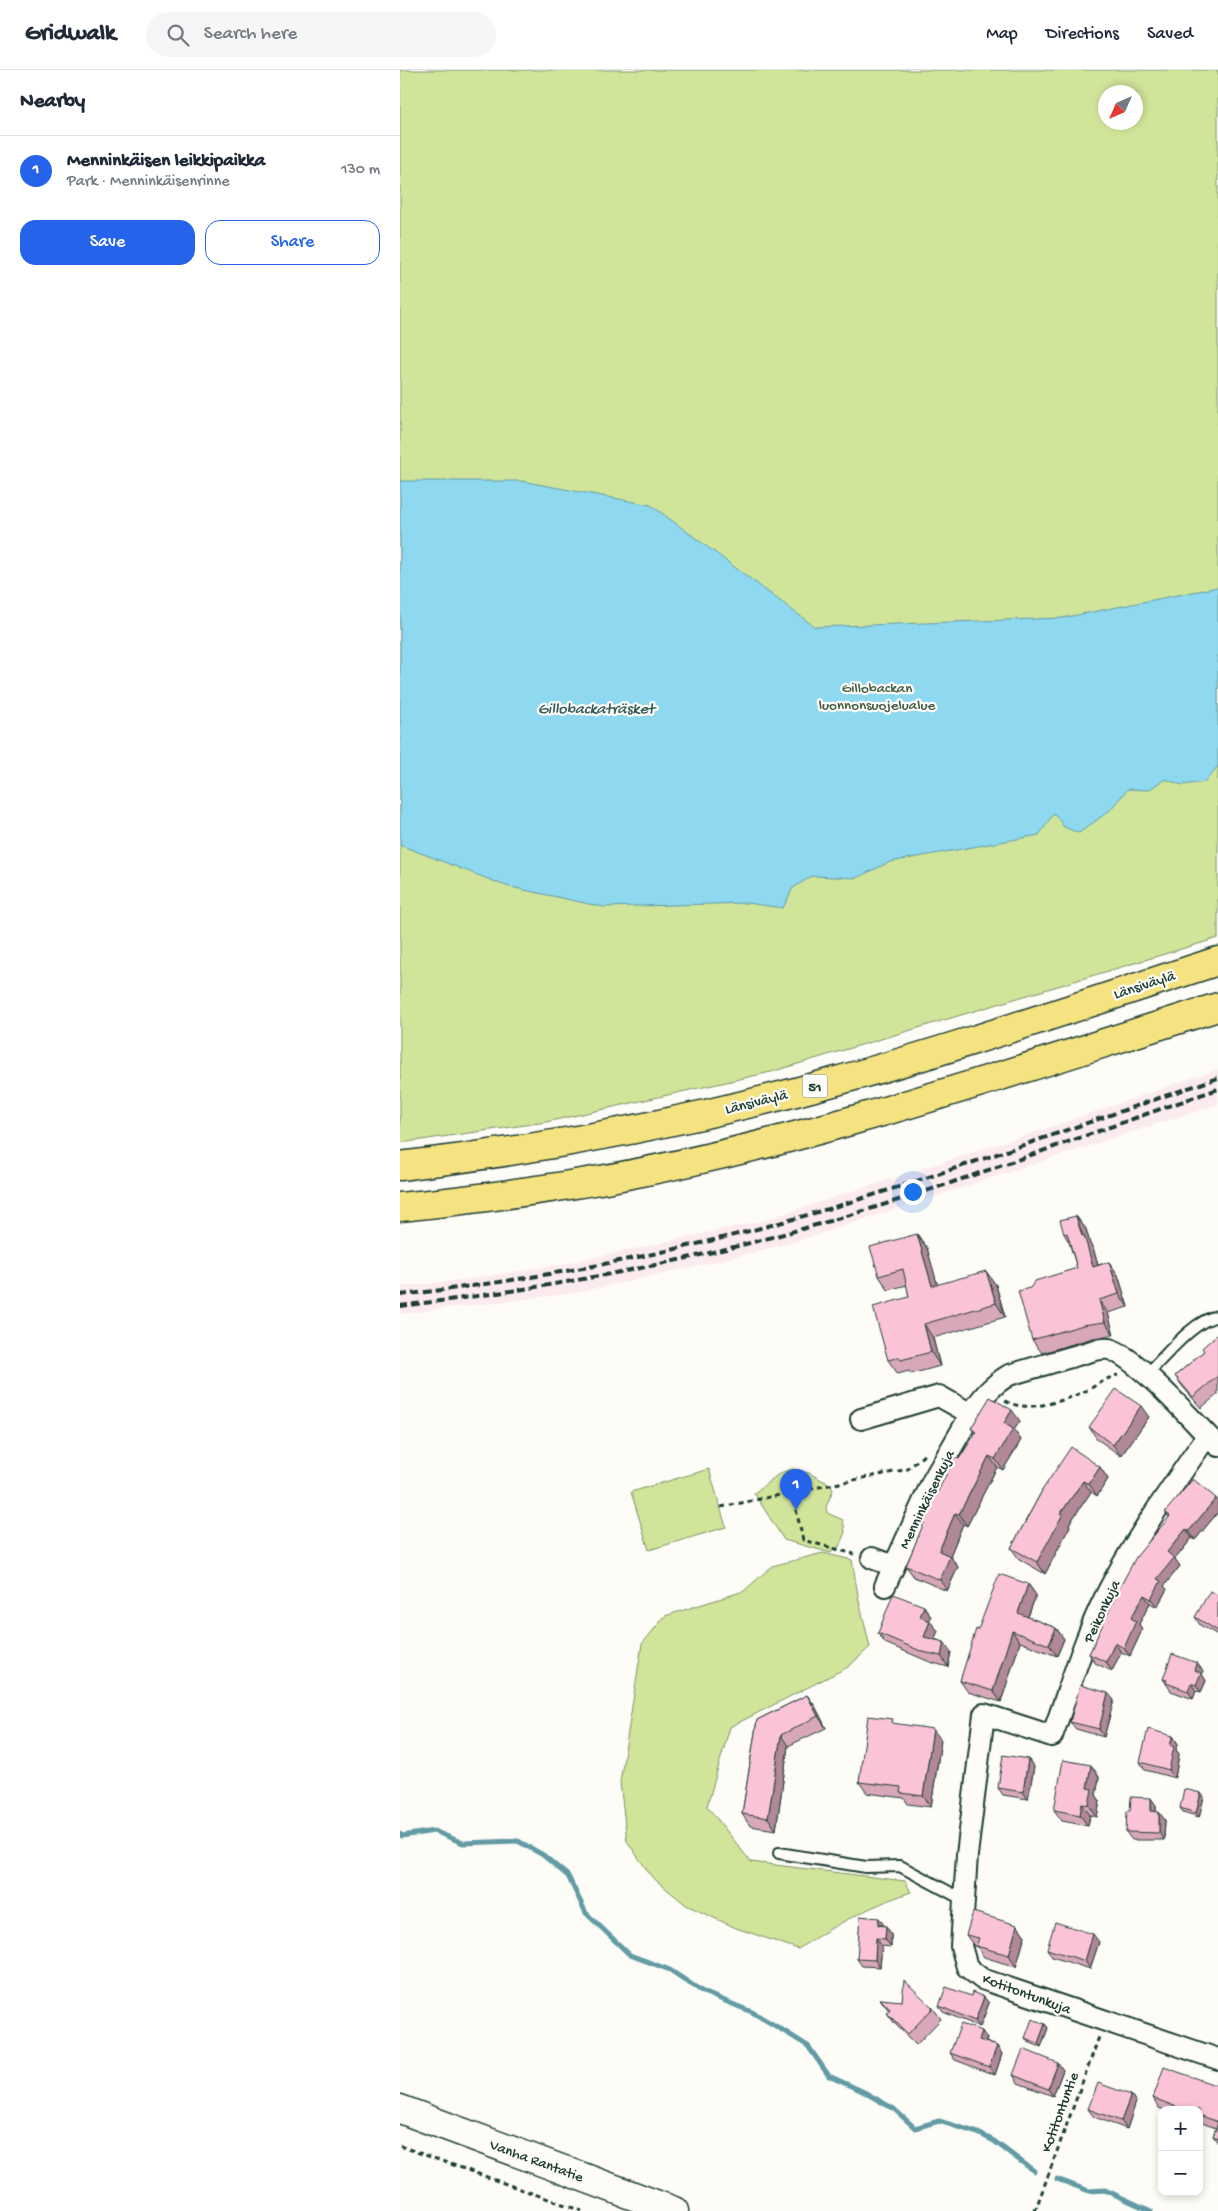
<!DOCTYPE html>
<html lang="en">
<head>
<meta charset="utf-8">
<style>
	:root { --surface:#fff; --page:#f6f6f7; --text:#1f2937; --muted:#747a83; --line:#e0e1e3; --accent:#2563eb }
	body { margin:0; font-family:"Gochi Hand",sans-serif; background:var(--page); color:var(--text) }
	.controls { position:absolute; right:15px; bottom:15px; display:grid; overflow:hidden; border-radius:10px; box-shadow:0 2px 8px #0003 }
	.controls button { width:45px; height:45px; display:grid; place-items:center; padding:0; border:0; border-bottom:1px solid var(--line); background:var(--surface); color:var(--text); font:25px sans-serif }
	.compass { position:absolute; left:698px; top:15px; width:45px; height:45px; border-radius:50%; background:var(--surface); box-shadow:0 2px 8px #0003; rotate:225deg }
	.you { position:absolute; left:512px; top:1121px; width:18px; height:18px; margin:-12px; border:4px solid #fff; border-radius:50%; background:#1a73e8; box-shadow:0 0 0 8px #1a73e833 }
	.badge { display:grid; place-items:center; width:32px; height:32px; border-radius:50%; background:var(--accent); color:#fff; font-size:16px; font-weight:700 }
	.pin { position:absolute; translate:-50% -41px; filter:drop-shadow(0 1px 2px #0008) }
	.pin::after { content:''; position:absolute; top:26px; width:18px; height:15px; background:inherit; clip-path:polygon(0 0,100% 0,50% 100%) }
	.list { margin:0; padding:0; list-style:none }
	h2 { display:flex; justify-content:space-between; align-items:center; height:65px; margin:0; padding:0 20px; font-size:21px }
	h2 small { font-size:16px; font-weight:400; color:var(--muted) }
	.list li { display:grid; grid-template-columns:32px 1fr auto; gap:15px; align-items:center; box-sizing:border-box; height:70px; padding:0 20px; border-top:1px solid var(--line) }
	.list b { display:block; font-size:19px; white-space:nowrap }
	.list p { margin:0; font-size:16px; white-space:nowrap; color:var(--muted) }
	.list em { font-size:16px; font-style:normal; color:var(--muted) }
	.actions { display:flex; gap:10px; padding:15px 20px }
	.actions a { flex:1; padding:11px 0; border:1px solid var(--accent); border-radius:15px; text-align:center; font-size:18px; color:var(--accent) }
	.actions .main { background:var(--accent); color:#fff }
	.icon { flex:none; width:28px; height:28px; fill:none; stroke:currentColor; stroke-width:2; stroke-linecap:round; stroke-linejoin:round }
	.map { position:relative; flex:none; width:818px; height:2141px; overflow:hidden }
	header { display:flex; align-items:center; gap:30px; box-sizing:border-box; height:70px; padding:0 25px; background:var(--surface); border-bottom:1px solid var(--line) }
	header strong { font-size:24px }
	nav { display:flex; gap:28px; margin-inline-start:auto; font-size:18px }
	.search { width:350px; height:45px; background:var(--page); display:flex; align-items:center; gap:12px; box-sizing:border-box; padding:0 18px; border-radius:28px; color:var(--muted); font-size:19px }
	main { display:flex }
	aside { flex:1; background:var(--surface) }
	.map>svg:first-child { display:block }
	.built { fill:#fcebee }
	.green { fill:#d1e59a; stroke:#789167; fill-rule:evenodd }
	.water { fill:#8fd9f0; stroke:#629ba5 }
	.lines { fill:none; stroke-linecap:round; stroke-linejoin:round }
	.stream { stroke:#629ba5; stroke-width:5 }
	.service-casing { stroke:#1f3d34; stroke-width:14 }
	.minor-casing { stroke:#1f3d34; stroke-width:24 }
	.secondary-casing { stroke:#1f3d34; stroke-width:31 }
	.motorway-casing { stroke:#1f3d34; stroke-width:31 }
	.path { stroke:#1f3d34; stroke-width:3; stroke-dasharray:5 4; stroke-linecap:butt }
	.service { stroke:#fdfcf7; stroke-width:10 }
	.minor { stroke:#fdfcf7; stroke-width:20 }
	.secondary { stroke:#fdfcf7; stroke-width:28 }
	.motorway { stroke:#f5e382; stroke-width:28 }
	.rail { stroke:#1f3d34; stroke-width:4; stroke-dasharray:8 4; stroke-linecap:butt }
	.wall { fill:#d8a8ba; stroke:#1f3d34 }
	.shaded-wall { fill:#b08897; stroke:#1f3d34 }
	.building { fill:#fbc3d8; stroke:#1f3d34 }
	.labels { text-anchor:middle; stroke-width:4.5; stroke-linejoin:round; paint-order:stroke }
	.shield { fill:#fdfcf7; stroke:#62766e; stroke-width:1 }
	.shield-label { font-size:14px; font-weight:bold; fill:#1f3d34 }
	.park-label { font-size:15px; fill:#435f48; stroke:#fdfcf7 }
	.street-label { font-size:15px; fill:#1f3d34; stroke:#fdfcf7 }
	.water-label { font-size:16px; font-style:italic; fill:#355c5a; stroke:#fdfcf7 }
</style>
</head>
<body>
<header>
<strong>Gridwalk</strong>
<div class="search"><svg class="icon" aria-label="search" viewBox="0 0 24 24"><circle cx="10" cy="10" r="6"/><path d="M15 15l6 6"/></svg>Search here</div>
<nav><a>Map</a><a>Directions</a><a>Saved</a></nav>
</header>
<main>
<aside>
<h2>Nearby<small></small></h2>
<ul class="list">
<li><span class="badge">1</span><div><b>Menninkäisen leikkipaikka</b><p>Park · Menninkäisenrinne</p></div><em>130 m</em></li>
</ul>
<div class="actions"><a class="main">Save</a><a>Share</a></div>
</aside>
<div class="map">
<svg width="818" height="2141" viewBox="0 0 818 2141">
	<rect width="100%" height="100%" fill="#fdfcf7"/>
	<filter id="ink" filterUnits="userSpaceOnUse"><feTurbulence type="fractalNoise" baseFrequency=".02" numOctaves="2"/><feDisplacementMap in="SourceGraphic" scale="10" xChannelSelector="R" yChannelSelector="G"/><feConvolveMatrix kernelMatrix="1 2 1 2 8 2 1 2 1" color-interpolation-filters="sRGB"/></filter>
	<g filter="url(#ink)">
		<path class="built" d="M818,999V1034L398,1171L290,1198L175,1223L0,1244V1217L61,1210L164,1194L361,1151L657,1055Z"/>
		<g class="green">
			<path d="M0,0H818V868L371,1002L146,1052L0,1073ZM706,22H736V52H706Z"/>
			<path d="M309,1399L326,1457L249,1480L231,1422Z"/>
			<path d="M392,1399L409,1403L431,1415L433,1420L426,1437L427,1443L443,1450L445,1462L439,1477L433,1479L431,1483L384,1470L354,1423L380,1403Z"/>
			<path d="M423,1483L452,1490L459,1531L470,1577L448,1597L330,1657L307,1736L351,1792L505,1811L511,1822C470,1836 434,1855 398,1879L336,1858L286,1835L251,1806L227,1771L220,1712L242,1574L265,1546L344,1521L372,1496Z"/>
		</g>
		<path class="water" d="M0,411H121L251,435L415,557L662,548L818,517V696L805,712L782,715L765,709L748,720L728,719L709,741L679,763L664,757L654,743L639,765L490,792L456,808L412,806L393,818L383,838L347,833L203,837L106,816L0,775Z"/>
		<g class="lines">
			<g class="stream">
				<path d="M0,1764L2,1766L34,1761L63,1773L118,1771L143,1785L168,1806L186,1843L230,1885L270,1900L303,1922L352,1942L379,1958L408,1976L429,2006L464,2022L494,2039L515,2058L539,2051L578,2063L594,2071L634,2101"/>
				<path d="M657,2109L689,2121L705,2120L751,2141"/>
			</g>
			<g class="service-casing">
				<g id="service">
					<path d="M746,1305C764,1288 793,1250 818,1246"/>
					<path d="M379,1783L466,1797L500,1796L564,1830"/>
				</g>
			</g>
			<g class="minor-casing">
				<g id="minor">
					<path d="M461,1349L539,1326L571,1344C582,1327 592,1315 609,1305L695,1280C700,1279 705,1278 710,1279C740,1290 793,1352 818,1376"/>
					<path d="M807,1366C771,1418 734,1470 705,1527C683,1571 669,1620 652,1666L584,1644L567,1785L561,1876L567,1897L582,1909L818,1989"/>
					<path d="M472,1488L494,1496"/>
					<path d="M485,1516L533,1410L571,1344"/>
				</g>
			</g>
			<g class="secondary-casing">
				<path id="secondary" d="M0,2039L274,2141"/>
			</g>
			<g class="motorway-casing">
				<g id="motorway">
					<path d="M0,1096C146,1079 292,1051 433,1012C563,976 690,932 818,891"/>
					<path d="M0,1137C69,1130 137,1121 206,1109C414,1071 616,1000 818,937"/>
				</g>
			</g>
			<g class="path">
				<path d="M605,1331C626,1343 661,1332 683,1322C695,1317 705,1308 718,1305"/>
				<path d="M392,1422L403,1470L454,1484"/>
				<path d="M321,1437L508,1399L525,1384"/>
				<path d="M0,2076L182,2141"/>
				<path d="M635,2141L699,1967"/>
			</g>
			<use href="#service" class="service"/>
			<use href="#minor" class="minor"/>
			<use href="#secondary" class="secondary"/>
			<use href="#motorway" class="motorway"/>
			<g class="rail">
				<path d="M0,1225C134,1210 267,1185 397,1148C539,1107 678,1055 818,1008"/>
				<path d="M0,1236C134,1220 267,1197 398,1160C540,1121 678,1067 818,1019"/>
			</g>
		</g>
		<g class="wall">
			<path d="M676,1146L686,1159L690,1174L693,1178L698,1195L709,1192L718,1205L728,1237L708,1243L714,1265L693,1268L642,1283L632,1270L630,1218L677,1198L669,1172L664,1164Z"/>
			<path d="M517,1164L527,1178L537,1215H596L605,1247L533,1268L540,1296L511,1304L509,1301L498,1304L488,1290L509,1227L507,1215L488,1220L479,1206Z"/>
			<path d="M818,1264V1324L801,1338L783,1317L775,1306L804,1281Z"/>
			<path d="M749,1347L721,1386L697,1369L689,1357Z"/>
			<path d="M620,1351L614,1360L621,1370L603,1400L597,1397L567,1456L563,1454L550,1486L558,1497L547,1521L514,1507L506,1496L559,1389L575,1364L571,1358Z"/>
			<path d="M700,1397L708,1409L697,1426L691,1422L669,1454L670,1456L645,1504L619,1489L611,1478L643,1419Z"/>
			<path d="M818,1431V1442L795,1470L792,1468L775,1489L780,1496L764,1516L767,1519L757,1537L750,1533L739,1554L742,1560L730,1586L721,1582L712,1601L695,1593L689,1584L769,1447L765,1442Z"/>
			<path d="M628,1514L636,1525L628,1547L656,1558L664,1569L657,1586L620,1572L601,1632L568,1622L560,1611L578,1560Z"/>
			<path d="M818,1525V1565L800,1555L795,1547Z"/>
			<path d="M524,1536L531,1547L529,1551L538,1561L534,1569L544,1572L551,1582L548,1597L530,1592L485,1573L478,1563Z"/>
			<path d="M803,1601L802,1604L806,1611L801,1622L796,1621L793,1629L771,1621L763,1609Z"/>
			<path d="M407,1625L415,1636L426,1658L388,1676L376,1760L350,1756L342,1744L357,1650Z"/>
			<path d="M714,1630L704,1667L676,1659L670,1652Z"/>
			<path d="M496,1654L541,1670L531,1737L508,1734L504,1728L467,1723L459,1712Z"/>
			<path d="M773,1666L778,1674L776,1680L779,1684L775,1708L745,1700L740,1692Z"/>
			<path d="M628,1689L634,1697L628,1729L603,1725L598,1718Z"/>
			<path d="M691,1695L699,1707L696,1725L700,1731L697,1747L690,1745L688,1756L662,1751L654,1740Z"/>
			<path d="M804,1727L799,1747L783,1742L780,1738Z"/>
			<path d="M756,1735V1742L765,1750L764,1770H732L726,1762L730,1741Z"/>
			<path d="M617,1855L625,1866L616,1897L584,1887L577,1877L574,1876L566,1865Z"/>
			<path d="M484,1856H486L491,1864V1877L482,1876L480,1897L462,1896L457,1889Z"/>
			<path d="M699,1872L690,1899L652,1887L647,1879Z"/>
			<path d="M480,1929L533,1938L541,1949L516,1975L495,1954L487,1943L489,1941Z"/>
			<path d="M589,1933L580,1957L543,1942L539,1936Z"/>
			<path d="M645,1954L648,1958L641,1977L628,1972L625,1968Z"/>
			<path d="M582,1961L587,1969L586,1972L597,1976L602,1984L595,2005L555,1990L550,1983Z"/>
			<path d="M663,2000L653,2026L618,2013L613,2005Z"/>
			<path d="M818,2016V2073L813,2066L816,2058L799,2052V2040H764L759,2038L753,2028Z"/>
			<path d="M731,2025L736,2032L727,2059L694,2047L688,2039Z"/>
		</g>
		<g class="shaded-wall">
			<path d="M676,1146L686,1159L690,1174L693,1178L702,1210L693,1197Z"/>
			<path d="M517,1164L527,1178L542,1230L532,1216Z"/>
			<path d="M709,1192L718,1205L728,1237L719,1224Z"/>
			<path d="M586,1201L596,1215L605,1247L596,1233Z"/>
			<path d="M699,1230L708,1243L714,1265L705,1252Z"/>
			<path d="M524,1254L533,1268L540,1296L531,1282Z"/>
			<path d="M741,1336L749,1347L721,1386L713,1375Z"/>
			<path d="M612,1340L620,1351L614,1360L621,1370L603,1400L595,1389L604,1353Z"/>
			<path d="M589,1386L597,1397L567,1456L559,1444Z"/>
			<path d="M700,1397L708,1409L697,1426L689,1414Z"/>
			<path d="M683,1411L691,1422L669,1454L670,1456L645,1504L637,1492L661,1443Z"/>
			<path d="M816,1428L818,1431V1442L795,1470L789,1461Z"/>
			<path d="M555,1443L563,1454L550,1486L558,1497L547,1521L540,1510L539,1481Z"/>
			<path d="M786,1459L792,1468L775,1489L780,1496L764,1516L767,1519L757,1537L751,1529L757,1509L767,1482Z"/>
			<path d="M628,1514L636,1525L625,1554L618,1543Z"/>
			<path d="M744,1525L750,1533L739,1554L742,1560L730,1586L724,1578L731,1548Z"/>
			<path d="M524,1536L531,1547L527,1557L520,1547Z"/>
			<path d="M530,1551L538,1561L531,1577L524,1567Z"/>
			<path d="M656,1558L664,1569L657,1586L649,1575Z"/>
			<path d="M612,1561L620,1572L601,1632L593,1621Z"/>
			<path d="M544,1572L551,1582L548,1597L541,1586Z"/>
			<path d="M715,1573L721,1582L712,1601L706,1592Z"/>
			<path d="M797,1593L803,1601L802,1604L806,1611L801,1622L796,1615L795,1600Z"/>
			<path d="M791,1613L796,1621L793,1629L788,1621Z"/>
			<path d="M708,1623L714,1630L704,1667L699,1659Z"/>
			<path d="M407,1625L415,1636L426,1658L418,1646Z"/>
			<path d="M533,1659L541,1670L531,1737L523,1726Z"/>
			<path d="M381,1665L388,1676L376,1760L368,1748Z"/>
			<path d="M773,1666L778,1674L776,1680L779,1684L775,1708L769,1700L770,1675Z"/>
			<path d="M628,1689L634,1697L628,1729L623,1722Z"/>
			<path d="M691,1695L699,1707L696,1725L700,1731L697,1747L689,1735L687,1718Z"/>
			<path d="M801,1723L804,1727L799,1747L796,1743Z"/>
			<path d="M751,1728L756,1735V1749L751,1741Z"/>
			<path d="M682,1734L690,1745L688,1756L680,1745Z"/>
			<path d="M759,1742L765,1750L764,1770L759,1763Z"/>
			<path d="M479,1848L484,1855H478Z"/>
			<path d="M617,1855L625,1866L616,1897L609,1885Z"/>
			<path d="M486,1856L491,1864V1877L485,1869Z"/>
			<path d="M693,1864L699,1872L690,1899L685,1891Z"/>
			<path d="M476,1868L482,1876L480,1897L475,1890Z"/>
			<path d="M584,1927L589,1933L580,1957L575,1951Z"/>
			<path d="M645,1954L648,1958L641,1977L638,1973Z"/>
			<path d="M582,1961L587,1969L584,1977L579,1970Z"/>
			<path d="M597,1976L602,1984L595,2005L589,1997Z"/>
			<path d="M658,1993L663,2000L653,2026L648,2019Z"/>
			<path d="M731,2025L736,2032L727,2059L721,2051Z"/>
		</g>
		<g class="building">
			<path d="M676,1146L682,1166L684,1165L693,1197L709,1192L719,1224L699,1230L705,1252L683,1255L632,1270L618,1221L630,1218L635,1211L677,1198L667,1163L664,1164L660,1150Z"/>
			<path d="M517,1164L532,1216L586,1201L596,1233L524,1254L531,1282L501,1290L500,1287L488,1290L473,1237L509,1227L503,1199L479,1206L470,1177Z"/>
			<path d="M818,1264V1306L793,1327L775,1306L804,1281L802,1278Z"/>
			<path d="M716,1319L741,1336L713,1375L689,1357Z"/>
			<path d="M590,1327L612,1340L604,1353L613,1359L595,1389L589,1386L559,1444L555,1443L539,1481L550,1486L540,1510L506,1496L533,1431L555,1387L559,1389L576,1362L571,1358Z"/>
			<path d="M671,1377L700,1397L689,1414L683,1411L661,1443L663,1444L637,1492L611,1478L643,1419Z"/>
			<path d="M793,1409L816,1428L789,1461L786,1459L767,1482L774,1488L757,1509L761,1511L751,1529L744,1525L731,1548L736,1551L724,1578L715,1573L706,1592L689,1584L720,1517L736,1487L770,1446L765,1442Z"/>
			<path d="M599,1504L628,1514L618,1543L656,1558L649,1575L612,1561L593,1621L560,1611L576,1559L578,1560Z"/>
			<path d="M810,1521L818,1525V1561L795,1547Z"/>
			<path d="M493,1524L524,1536L520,1547L530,1551L524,1567L544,1572L541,1586L523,1582L478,1563Z"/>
			<path d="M772,1584L797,1593L795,1600L801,1603L796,1615L791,1613L788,1621L766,1613L767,1610L763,1609Z"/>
			<path d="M680,1615L708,1623L699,1659L670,1652Z"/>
			<path d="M407,1625L418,1646L381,1665L368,1748L342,1744L357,1650Z"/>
			<path d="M468,1646L493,1649L492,1653L533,1659L523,1726L500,1723L501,1717L459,1712Z"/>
			<path d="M748,1659L773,1666L770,1675L774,1677L769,1700L740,1692Z"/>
			<path d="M603,1685L628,1689L623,1722L598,1718Z"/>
			<path d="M663,1690L691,1695L687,1718L692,1719L689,1735L682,1734L680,1745L654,1740Z"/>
			<path d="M784,1719L801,1723L796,1743L780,1738Z"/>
			<path d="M731,1727L751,1728V1741L759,1742V1763L726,1762L727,1741H730Z"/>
			<path d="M573,1842L617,1855L609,1885L576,1876L579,1868L566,1865Z"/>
			<path d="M460,1846L479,1848L478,1855L486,1856L485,1869L476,1868L475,1890L457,1889Z"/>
			<path d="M655,1852L693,1864L685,1891L647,1879Z"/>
			<path d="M504,1910L533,1938L508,1964L487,1943L490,1939L480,1929L502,1931Z"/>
			<path d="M546,1917L571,1926L572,1922L584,1927L575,1951L539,1936Z"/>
			<path d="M632,1949L645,1954L638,1973L625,1968Z"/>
			<path d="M561,1954L582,1961L579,1970L597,1976L589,1997L550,1983Z"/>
			<path d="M623,1979L658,1993L648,2019L613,2005Z"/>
			<path d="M764,1997L818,2016V2052L799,2045V2040H785L753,2028Z"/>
			<path d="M698,2013L731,2025L721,2051L688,2039Z"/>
			<path d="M818,2053V2068L813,2066Z"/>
		</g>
	</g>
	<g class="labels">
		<rect class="shield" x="402.5" y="1004.5" width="25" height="23" rx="4"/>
		<g class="shield-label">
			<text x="415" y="1021">51</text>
		</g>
		<g class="park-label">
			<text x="477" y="622">Gillobackan<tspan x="477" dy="17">luonnonsuojelualue</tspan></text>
		</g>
		<g class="street-label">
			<text transform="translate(744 914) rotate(-18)" y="5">Länsiväylä</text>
			<text transform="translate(356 1031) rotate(-14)" y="5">Länsiväylä</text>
			<text transform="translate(526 1429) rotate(-64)" y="5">Menninkäisenkuja</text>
			<text transform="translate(701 1541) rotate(-65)" y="5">Peikonkuja</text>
			<text transform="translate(627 1923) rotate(20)" y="5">Kotitontunkuja</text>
			<text transform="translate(659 2042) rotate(-70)" y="5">Kotitontuntie</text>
			<text transform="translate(137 2090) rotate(20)" y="5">Vanha Rantatie</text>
		</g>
		<g class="water-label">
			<text x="196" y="643">Gillobackaträsket</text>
		</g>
	</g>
</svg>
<div class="controls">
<button>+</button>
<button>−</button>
</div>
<svg class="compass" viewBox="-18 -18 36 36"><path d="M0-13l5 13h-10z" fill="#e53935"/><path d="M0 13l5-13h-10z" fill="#747a83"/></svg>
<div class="you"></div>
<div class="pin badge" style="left:396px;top:1440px">1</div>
</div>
</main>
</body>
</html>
